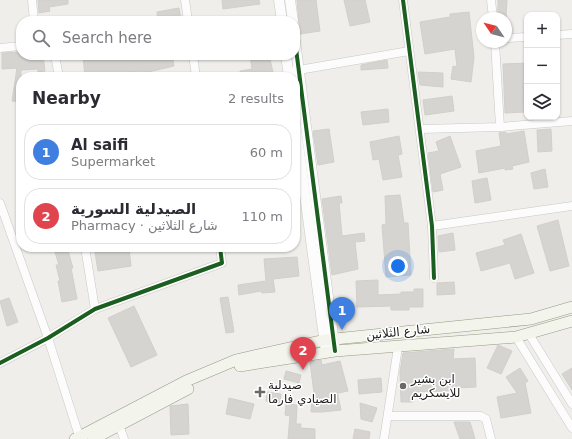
<!DOCTYPE html>
<html lang="en">
<head>
<meta charset="utf-8">
<style>
	:root { --surface:#fff; --page:#f2f2f3; --text:#2b2b33; --muted:#7c7c81; --line:#e1e1e2; --accent:#696967 }
	body { margin:0; font-family:"DejaVu Sans",Vazirmatn,sans-serif; background:var(--page); color:var(--text) }
	.controls { position:absolute; right:12px; top:12px; display:grid; overflow:hidden; border-radius:8px; box-shadow:0 1px 3px #0004 }
	.controls button { width:36px; height:36px; display:grid; place-items:center; padding:0; border:0; border-bottom:1px solid var(--line); background:var(--surface); color:var(--text); font:20px sans-serif }
	.compass { position:absolute; left:476px; top:12px; width:36px; height:36px; border-radius:50%; background:var(--surface); box-shadow:0 1px 3px #0004; rotate:305deg }
	.you { position:absolute; left:398px; top:266px; width:14px; height:14px; margin:-10px; border:3px solid #fff; border-radius:50%; background:#1a73e8; box-shadow:0 0 0 6px #1a73e833 }
	.badge { display:grid; place-items:center; width:26px; height:26px; border-radius:50%; background:var(--accent); color:#fff; font-size:13px; font-weight:700 }
	.pin { position:absolute; translate:-50% -33px; filter:drop-shadow(0 1px 2px #0008) }
	.pin::after { content:''; position:absolute; top:21px; width:14px; height:12px; background:inherit; clip-path:polygon(0 0,100% 0,50% 100%) }
	.list { margin:0; padding:0; list-style:none }
	h2 { display:flex; justify-content:space-between; align-items:center; height:52px; margin:0; padding:0 16px; font-size:17px }
	h2 small { font-size:13px; font-weight:400; color:var(--muted) }
	.list li { display:grid; grid-template-columns:26px 1fr auto; gap:12px; align-items:center; box-sizing:border-box; height:56px; margin:0 8px 8px; padding:0 8px; border:1px solid var(--line); border-radius:16px }
	.list b { display:block; font-size:15px; white-space:nowrap }
	.list p { margin:0; font-size:13px; white-space:nowrap; color:var(--muted) }
	.list em { font-size:13px; font-style:normal; color:var(--muted) }
	.icon { flex:none; width:22px; height:22px; fill:none; stroke:currentColor; stroke-width:2; stroke-linecap:round; stroke-linejoin:round }
	.map { position:relative; flex:none; width:572px; height:439px; overflow:hidden }
	.search { position:absolute; background:var(--surface); box-shadow:0 1px 3px #0004; left:16px; top:16px; width:284px; height:44px; display:flex; align-items:center; gap:10px; box-sizing:border-box; padding:0 14px; border-radius:16px; color:var(--muted); font-size:15px }
	.panel { position:absolute; background:var(--surface); box-shadow:0 1px 3px #0004; left:16px; top:72px; width:284px; height:180px; border-radius:16px }
	.map>svg:first-child { display:block }
	.building { fill:#d6d4d1; stroke:#d2cfcb }
	.lines { fill:none; stroke-linecap:round; stroke-linejoin:round }
	.minor-casing { stroke:#c8c8c6; stroke-width:9 }
	.tertiary-casing { stroke:#c8c8c6; stroke-width:11 }
	.secondary-casing { stroke:#979a80; stroke-width:12 }
	.minor { stroke:#fdfcfc; stroke-width:8 }
	.tertiary { stroke:#fdfcfc; stroke-width:10 }
	.secondary { stroke:#f3f5ec; stroke-width:11 }
	.cycleway-casing { stroke:#fff; stroke-width:6 }
	.cycleway { stroke:#1b5e20; stroke-width:4 }
	.poi-dot { fill:#696967; stroke:#fff; stroke-width:1.5 }
	.labels { text-anchor:middle; stroke-width:3; stroke-linejoin:round; paint-order:stroke }
	.street-label { font-size:12px; fill:#212121; stroke:#fff }
	.poi-label { font-size:12px; fill:#212121; stroke:#fff; text-anchor:start }
</style>
</head>
<body>
<div class="map">
<svg width="572" height="439" viewBox="0 0 572 439">
	<rect width="100%" height="100%" fill="#efeeea"/>
	<g class="building">
		<path d="M38,0H68V4L49,7L50,11L39,13Z"/>
		<path d="M222,0H259L260,4L223,9Z"/>
		<path d="M297,0H316L320,31L300,34Z"/>
		<path d="M344,0H365L370,22L350,26Z"/>
		<path d="M498,0H507L506,17L498,18Z"/>
		<path d="M179,8L181,20L158,21L157,12Z"/>
		<path d="M469,12L474,57L471,82L451,79L453,66L457,67L455,49L425,54L420,22L450,17V14Z"/>
		<path d="M21,52V55H43L45,71L38,72V69L21,70V102L12,101L17,68L2,69V53Z"/>
		<path d="M83,55H123L124,57L139,55H172L174,66L135,75L134,71L107,77H85Z"/>
		<path d="M250,55H269L274,77H241L240,71L252,69Z"/>
		<path d="M387,60L388,68L361,70V65Z"/>
		<path d="M527,63V80H523L525,112L505,113L503,64Z"/>
		<path d="M418,72L443,73V87L420,85Z"/>
		<path d="M452,96L454,111L425,115L423,100Z"/>
		<path d="M388,109L389,122L363,125L361,112Z"/>
		<path d="M329,129L334,162L318,165L313,131Z"/>
		<path d="M551,129L552,151L538,152L537,130Z"/>
		<path d="M524,131L529,162L512,166L513,169L505,170V168L479,173L476,151L501,146L499,133L506,132V134Z"/>
		<path d="M399,136L402,154L398,155L402,177L383,180L379,159L373,160L370,142Z"/>
		<path d="M450,136L461,167L440,174L443,190L433,192L428,153L439,151L436,142Z"/>
		<path d="M545,169L548,187L534,189L531,173Z"/>
		<path d="M487,178L491,200L475,203L472,181Z"/>
		<path d="M400,195L404,223H408L411,275L386,277L382,225L386,224L385,196Z"/>
		<path d="M341,196L342,203H339L342,236L364,233L365,241L355,242L358,269L332,275L322,199Z"/>
		<path d="M558,220L569,266L550,271L537,226Z"/>
		<path d="M453,233L455,250L439,252L438,236Z"/>
		<path d="M521,234L534,273L515,279L510,263L481,271L476,253L505,245L503,240Z"/>
		<path d="M60,247H67L73,268H71L77,299L62,302L58,281H60L56,265H59L54,249Z"/>
		<path d="M129,249L131,266L98,271L95,252Z"/>
		<path d="M297,257L299,276L273,279L275,292L262,293L261,291L239,295L238,285L266,281L264,259Z"/>
		<path d="M378,280V295L401,294V292H414V289H423V307H409V310H391V306L357,307L356,281Z"/>
		<path d="M454,282L455,294L437,295V283Z"/>
		<path d="M228,297L234,332L226,333L220,298Z"/>
		<path d="M9,298L18,322L7,326L0,301Z"/>
		<path d="M134,306L157,355L131,367L108,318Z"/>
		<path d="M498,345L512,351L501,374L487,368Z"/>
		<path d="M454,349L453,359L475,358L476,387L455,388V390L445,391L413,392V402H401L400,372L403,353Z"/>
		<path d="M321,360L322,365L340,361L348,391L338,393V396H337H338L341,410L322,412H311L312,401H315L310,362Z"/>
		<path d="M520,368L528,381L525,383L531,413L501,418L497,397L517,393L506,377Z"/>
		<path d="M572,368V390L562,374Z"/>
		<path d="M286,371L301,375L299,383L284,379Z"/>
		<path d="M381,378L382,392L359,394L358,380Z"/>
		<path d="M267,392L281,394L280,403L266,401Z"/>
		<path d="M229,398L254,404L250,419L226,414Z"/>
		<path d="M360,403L377,408L372,422L361,419Z"/>
		<path d="M188,404L189,434L171,435L170,406Z"/>
		<path d="M286,404L297,405L296,424H301L300,428L315,429V439H288L290,416L285,415Z"/>
		<path d="M454,422H470L475,439H460Z"/>
		<path d="M355,429L370,432L369,439H353Z"/>
	</g>
	<g class="lines">
		<g class="minor-casing">
			<g id="minor">
				<path d="M32,0L34,21"/>
				<path d="M185,0L188,21"/>
				<path d="M403,0L432,226L434,278"/>
				<path d="M491,0L493,18"/>
				<path d="M557,35L572,34"/>
				<path d="M506,38L527,37"/>
				<path d="M495,42L500,127"/>
				<path d="M0,48L21,46"/>
				<path d="M55,55L59,77"/>
				<path d="M193,55L196,77"/>
				<path d="M293,71L409,51"/>
				<path d="M421,129L500,127L572,121"/>
				<path d="M0,203L48,338L80,439"/>
				<path d="M432,226L572,206"/>
				<path d="M85,247L95,309"/>
				<path d="M529,334L572,404"/>
				<path d="M516,337L572,428"/>
				<path d="M0,363L48,338L95,309L222,263L220,247"/>
				<path d="M388,416H481L486,419L491,439"/>
				<path d="M119,425L124,439"/>
				<path d="M384,439L398,347"/>
			</g>
		</g>
		<g class="tertiary-casing">
			<g id="tertiary">
				<path d="M279,0L282,21"/>
				<path d="M290,0L293,21"/>
				<path d="M295,41L335,351"/>
				<path d="M286,55L289,77"/>
				<path d="M295,121L326,352"/>
			</g>
		</g>
		<g class="secondary-casing">
			<g id="secondary">
				<path d="M240,366L335,351L516,337L572,321"/>
				<path d="M75,439L186,381L236,360L325,340L531,319L572,307"/>
				<path d="M93,439L188,389"/>
			</g>
		</g>
		<use href="#minor" class="minor"/>
		<use href="#tertiary" class="tertiary"/>
		<use href="#secondary" class="secondary"/>
		<g class="cycleway-casing">
			<g id="cycleway">
				<path d="M403,0L432,226L434,278"/>
				<path d="M295,41L335,351"/>
				<path d="M0,363L48,338L95,309L222,263L220,247"/>
			</g>
		</g>
		<use href="#cycleway" class="cycleway"/>
	</g>
	<g class="poi-dot">
		<circle cx="403" cy="386" r="4"/>
		<path d="M258 386h4v4h4v4h-4v4h-4v-4h-4v-4h4z"/>
	</g>
	<g class="labels">
		<g class="street-label">
			<text transform="translate(398 332) rotate(-6)" y="4">شارع الثلاثين</text>
		</g>
		<g class="poi-label">
			<text x="411" y="383">ابن بشير<tspan x="411" dy="14">للايسكريم</tspan></text>
			<text x="268" y="389">صيدلية<tspan x="268" dy="14">الصيادي فارما</tspan></text>
		</g>
	</g>
</svg>
<div class="controls">
<button>+</button>
<button>−</button>
<button><svg class="icon" aria-label="layers" viewBox="0 0 24 24"><path d="M12 4l9 5-9 5-9-5zM3 14l9 5 9-5"/></svg></button>
</div>
<svg class="compass" viewBox="-18 -18 36 36"><path d="M0-13l5 13h-10z" fill="#e53935"/><path d="M0 13l5-13h-10z" fill="#7c7c81"/></svg>
<div class="you"></div>
<div class="pin badge" style="left:342px;top:330px;background:#3f7fe0">1</div>
<div class="pin badge" style="left:303px;top:370px;background:#e0444e">2</div>
<div class="search"><svg class="icon" aria-label="search" viewBox="0 0 24 24"><circle cx="10" cy="10" r="6"/><path d="M15 15l6 6"/></svg>Search here</div>
<section class="panel">
<h2>Nearby<small>2 results</small></h2>
<ul class="list">
<li><span class="badge" style="background:#3f7fe0">1</span><div><b>Al saifi</b><p>Supermarket</p></div><em>60 m</em></li>
<li><span class="badge" style="background:#e0444e">2</span><div><b>الصيدلية السورية</b><p>Pharmacy · شارع الثلاثين</p></div><em>110 m</em></li>
</ul>
</section>
</div>
</body>
</html>
